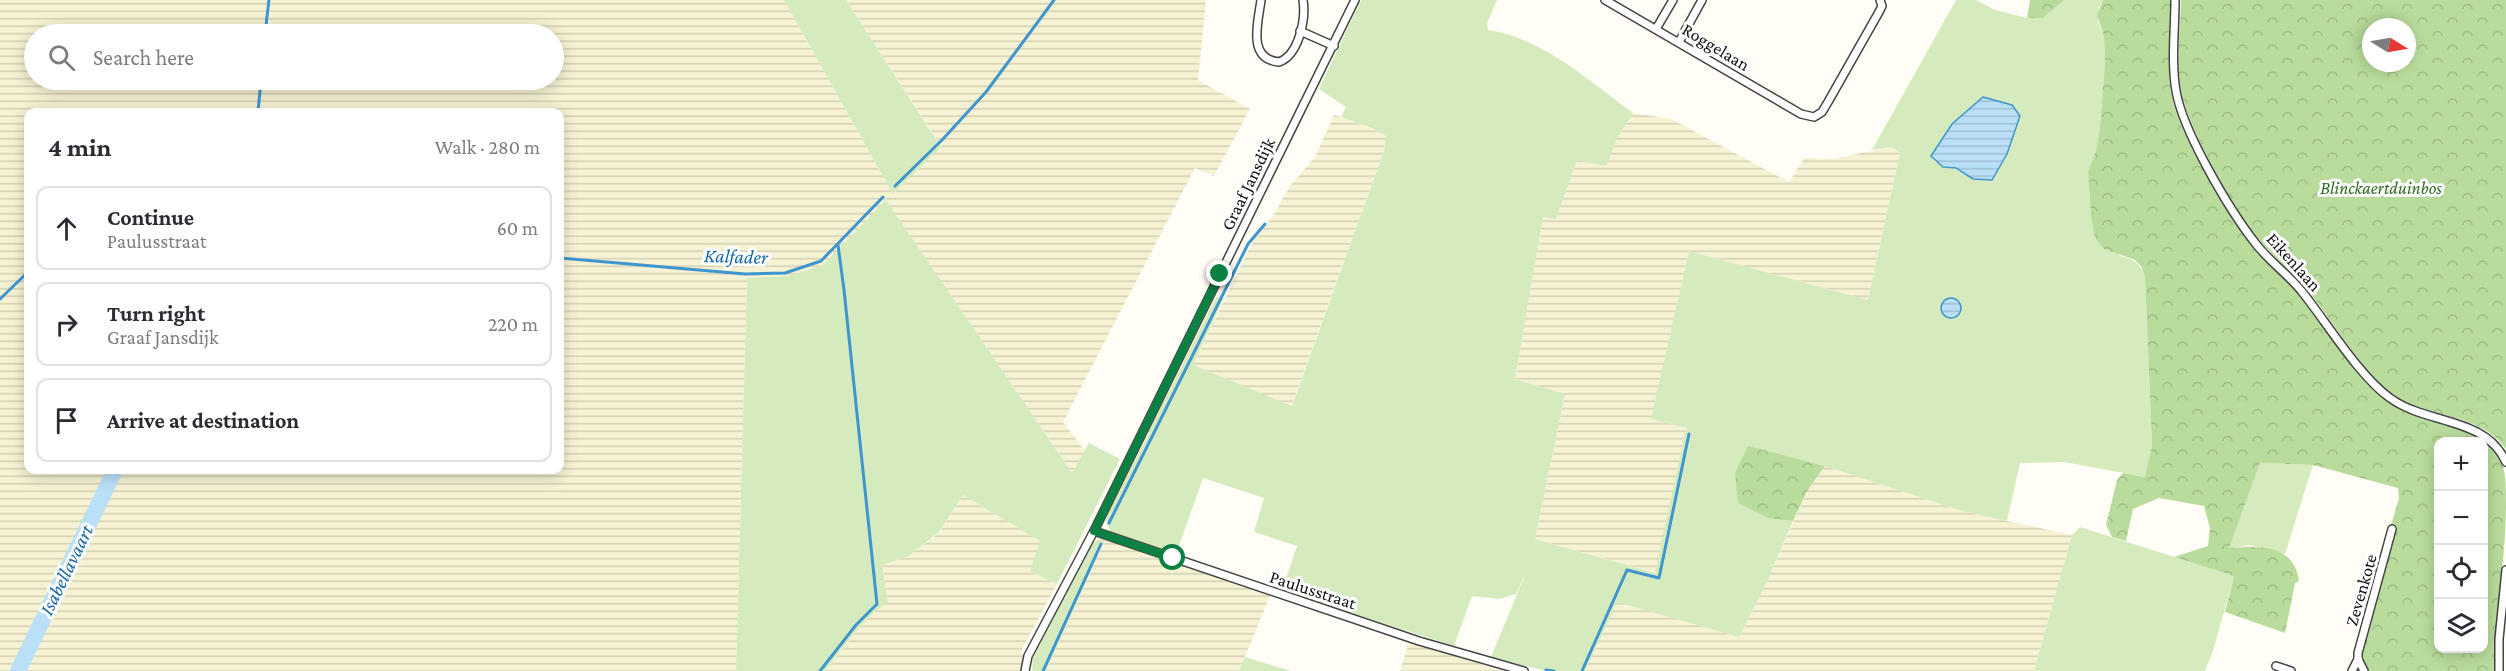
<!DOCTYPE html>
<html lang="en">
<head>
<meta charset="utf-8">
<style>
	:root { --surface:#fff; --page:#f7f7f7; --text:#2b2b33; --muted:#7c7c81; --line:#e1e1e2 }
	body { margin:0; font-family:"Crimson Pro",serif; background:var(--page); color:var(--text) }
	.controls { position:absolute; right:18px; bottom:18px; display:grid; overflow:hidden; border-radius:12px; box-shadow:0 3px 15px #0003 }
	.controls button { width:54px; height:54px; display:grid; place-items:center; padding:0; border:0; border-bottom:2px solid var(--line); background:var(--surface); color:var(--text); font:30px sans-serif }
	.compass { position:absolute; left:2362px; top:18px; width:54px; height:54px; border-radius:50%; background:var(--surface); box-shadow:0 3px 15px #0003; rotate:101deg }
	.stop { position:absolute; width:18px; height:18px; margin:-14px; border:4px solid #0b8043; border-radius:50%; background:#fff }
	.stop.end { background:#0b8043; border-color:#fff; box-shadow:0 2px 6px #0008 }
	.list { margin:0; padding:0; list-style:none }
	h2 { display:flex; justify-content:space-between; align-items:center; height:78px; margin:0; padding:0 24px; font-size:26px }
	h2 small { font-size:20px; font-weight:400; color:var(--muted) }
	.list li { display:grid; grid-template-columns:39px 1fr auto; gap:18px; align-items:center; box-sizing:border-box; height:84px; margin:0 12px 12px; padding:0 12px; border:2px solid var(--line); border-radius:12px }
	.list b { display:block; font-size:22px; white-space:nowrap }
	.list p { margin:0; font-size:20px; white-space:nowrap; color:var(--muted) }
	.list em { font-size:20px; font-style:normal; color:var(--muted) }
	.icon { flex:none; width:33px; height:33px; fill:none; stroke:currentColor; stroke-width:2; stroke-linecap:round; stroke-linejoin:round }
	.map { position:relative; flex:none; width:2506px; height:671px; overflow:hidden }
	.search { position:absolute; background:var(--surface); box-shadow:0 3px 15px #0003; left:24px; top:24px; width:540px; height:66px; display:flex; align-items:center; gap:15px; box-sizing:border-box; padding:0 21px; border-radius:33px; color:var(--muted); font-size:22px }
	.panel { position:absolute; background:var(--surface); box-shadow:0 3px 15px #0003; left:24px; top:108px; width:540px; height:366px; border-radius:12px }
	.map>svg:first-child { display:block }
	.farmland { fill:url(#farmland-rules) }
	.grass { fill:#d5ebbd; fill-rule:evenodd }
	.forest { fill:url(#forest-crowns); fill-rule:evenodd }
	.water { fill:url(#water-rules); stroke:#3f96cf; stroke-width:1.5 }
	.lines { fill:none; stroke-linecap:round; stroke-linejoin:round }
	.stream { stroke:#3f96cf; stroke-width:3 }
	.river { stroke:#b9e0f7; stroke-width:16 }
	.street-casing { stroke:#444; stroke-width:10 }
	.street { stroke:#fff; stroke-width:7 }
	.route { stroke:#0b8043; stroke-width:8 }
	.labels { text-anchor:middle; stroke-width:6; stroke-linejoin:round; paint-order:stroke }
	.street-label { font-size:18px; fill:#111; stroke:#fff }
	.park-label { font-size:18px; font-style:italic; fill:#2f6b1f; stroke:#fff }
	.water-label { font-size:20px; font-style:italic; fill:#1768a6; stroke:#fff }
</style>
</head>
<body>
<div class="map">
<svg width="2506" height="671" viewBox="0 0 2506 671">
	<defs>
		<pattern id="farmland-rules" width="6" height="5" patternUnits="userSpaceOnUse" patternTransform="scale(1.5)"><rect width="6" height="5" fill="#f6f3d4"/><path d="M0 2.5h6" fill="none" stroke="#d2cfb5"/></pattern>
		<pattern id="forest-crowns" width="20" height="18" patternUnits="userSpaceOnUse" patternTransform="scale(1.5)"><rect width="20" height="18" fill="#b9dc9c"/><path d="M2 6a3 3 0 1 1 6 0M12 15a3 3 0 1 1 6 0" fill="none" stroke="#9ebc85"/></pattern>
		<pattern id="water-rules" width="6" height="5" patternUnits="userSpaceOnUse" patternTransform="scale(1.5)"><rect width="6" height="5" fill="#b9e0f7"/><path d="M0 2.5h6" fill="none" stroke="#9ebfd3"/></pattern>
	</defs>
	<rect width="100%" height="100%" fill="#fffdf5"/>
	<g class="farmland">
		<path d="M0,0H268L264,34H34V80H260L257,112H28V470H560V112H258L262,80H554V34H267L271,0H784L893,194L941,146L846,0H1206L1198,80L1250,109L1214,176L1195,168L1063,422L1085,451L1072,473L886,201L823,265L788,276L747,278L736,671H0Z"/>
		<path d="M1633,113L1671,119L1789,182L1804,158L1831,159L1891,147L1900,151L1868,300L1689,251L1652,419L1686,428L1656,573L1535,539L1565,394L1515,379L1543,217L1556,218L1577,160L1618,137Z"/>
		<path d="M1334,115L1374,129L1386,136L1384,151L1291,407L1193,365L1251,245L1273,216L1290,186L1315,157Z"/>
		<path d="M1825,466L1962,511L2072,535L2034,671H1585L1617,601L1739,637L1766,584L1807,491Z"/>
		<path d="M963,495L1041,541L1030,571L1057,584L1022,649L1025,671H825L861,625L875,610L888,602L882,564L909,556L939,533Z"/>
		<path d="M1105,539L1270,596L1239,671H1046Z"/>
		<path d="M1409,642L1487,666L1505,671H1400Z"/>
	</g>
	<g class="grass">
		<path d="M784,0H846L941,147L893,194Z"/>
		<path d="M1361,0H1497L1487,23L1488,30C1541,37 1591,82 1633,113L1618,137L1606,166L1577,160L1556,219L1543,217L1515,379L1565,394L1535,539L1655,573L1686,428L1651,419L1689,251L1868,300L1900,152L1891,147L1872,150L1956,0H1976L1995,10L2027,18H2043L2064,0H2103L2099,7L2098,22L2104,36L2105,63L2100,126L2096,151L2088,171L2091,216L2120,256C2135,260 2140,263 2145,277L2152,446L2146,477L2064,462L2020,463L2007,521L1962,511L1825,466L1749,447L1768,518L1793,521L1766,584L1739,637L1617,602L1585,671H1546L1491,657L1527,570L1516,594L1499,599L1472,596L1454,646L1282,591L1297,546L1254,532L1264,498L1203,478L1175,557L1111,534L1106,521L1110,504L1114,502L1149,433L1147,430L1161,402L1164,401L1216,297L1224,298L1193,365L1292,406L1384,151L1386,136L1374,129L1341,117L1346,107L1319,89ZM2020,116L2003,163L1973,179L1931,156L1952,124Z"/>
		<path d="M886,200L1072,473L1089,443L1120,459L1057,584L1030,571L1040,541L963,495L939,532L909,556L882,565L888,602C862,619 845,646 825,671H736L747,278L788,276L823,265Z"/>
		<path d="M2260,463L2313,465L2285,554L2249,545L2228,549Z"/>
		<path d="M2080,527L2234,576L2213,651L2205,671H2034L2072,535Z"/>
		<path d="M1105,539L1046,671H1032L1033,658L1090,545L1097,540Z"/>
		<path d="M1245,657L1291,671H1239Z"/>
	</g>
	<g class="forest">
		<path d="M2030,0H2064L2043,18H2027Z"/>
		<path d="M2103,0H2171C2170,28 2167,58 2170,86C2174,133 2235,224 2266,259C2277,272 2291,282 2301,295C2330,329 2352,373 2387,401C2419,426 2483,420 2501,459C2506,473 2506,488 2506,503C2506,559 2495,615 2496,671H2367L2360,654L2395,531L2390,529L2399,498L2398,488L2313,465L2260,463L2229,548C2258,546 2294,543 2299,581L2295,583L2285,633L2225,612L2234,576L2174,557L2208,546L2210,528L2204,506L2159,498L2133,509L2126,541L2112,537L2106,525L2117,480L2123,473L2145,477L2152,446L2145,277L2141,266L2135,260L2104,249L2095,238L2091,216L2088,171L2096,151L2100,126L2105,63L2104,36L2097,15ZM2438,442H2484V648H2438Z"/>
		<path d="M2181,0H2506V449C2479,412 2430,419 2393,395C2366,376 2334,323 2312,296C2293,273 2269,253 2250,229C2229,202 2188,125 2181,91C2176,64 2180,28 2181,0ZM2371,27H2407V63H2371Z"/>
		<path d="M1748,446L1825,466L1807,491L1793,521L1768,518L1738,503L1735,473Z"/>
	</g>
	<g class="water">
		<path d="M1983,97L2012,105L2020,116L2007,154L1992,180L1973,179L1956,168L1943,167L1931,156L1952,124Z"/>
		<circle cx="1951" cy="308" r="10"/>
	</g>
	<g class="lines">
		<g class="stream">
			<path d="M265,34L269,0"/>
			<path d="M258,112L261,80"/>
			<path d="M895,186L943,139L986,92L1054,0"/>
			<path d="M560,258L745,274L785,273L821,261L883,197"/>
			<path d="M0,299L28,272"/>
			<path d="M1109,523L1248,244L1265,224"/>
			<path d="M1546,670L1554,671"/>
			<path d="M820,671L856,625L877,604L844,290L838,245"/>
			<path d="M1043,671L1101,544"/>
			<path d="M1582,671L1627,570L1659,578L1689,434"/>
		</g>
		<path class="river" d="M18,671L115,470"/>
		<g class="street-casing">
			<g id="street">
				<path d="M1261,0C1258,23 1247,59 1279,62C1299,55 1306,19 1303,0"/>
				<path d="M1605,0L1801,114L1814,117L1822,112L1828,102L1879,12L1882,6L1880,0"/>
				<path d="M2175,0C2175,30 2171,62 2176,91C2183,132 2230,211 2256,244C2270,262 2289,275 2303,293C2327,323 2360,377 2390,398C2427,425 2485,416 2506,462"/>
				<path d="M1656,29L1673,0"/>
				<path d="M1300,31L1334,46"/>
				<path d="M1679,42L1702,0"/>
				<path d="M1094,531L1419,641L1524,671"/>
				<path d="M2276,666L2291,671"/>
				<path d="M1025,671L1028,656L1094,531L1355,0"/>
				<path d="M2352,671L2358,659"/>
				<path d="M2364,671L2358,659V653L2392,529"/>
				<path d="M2499,671V639L2506,570"/>
			</g>
		</g>
		<use href="#street" class="street"/>
	</g>
	<g class="lines">
		<path class="route" d="M1173,558L1094,531L1220,274"/>
	</g>
	<g class="labels">
		<g class="street-label">
			<text transform="translate(1716 47) rotate(31)" y="6">Roggelaan</text>
			<text transform="translate(1248 184) rotate(-64)" y="6">Graaf Jansdijk</text>
			<text transform="translate(2294 262) rotate(48)" y="6">Eikenlaan</text>
			<text transform="translate(1313 590) rotate(18)" y="6">Paulusstraat</text>
			<text transform="translate(2361 590) rotate(-74)" y="6">Zevenkote</text>
		</g>
		<g class="park-label">
			<text x="2381" y="194">Blinckaertduinbos</text>
		</g>
		<g class="water-label">
			<text transform="translate(736 256) rotate(2)" y="7">Kalfader</text>
			<text transform="translate(66 570) rotate(-64)" y="7">Isabellavaart</text>
		</g>
	</g>
</svg>
<div class="controls">
<button>+</button>
<button>−</button>
<button><svg class="icon" aria-label="locate" viewBox="0 0 24 24"><circle cx="12" cy="12" r="6"/><path d="M12 2v4M12 18v4M2 12h4M18 12h4"/></svg></button>
<button><svg class="icon" aria-label="layers" viewBox="0 0 24 24"><path d="M12 4l9 5-9 5-9-5zM3 14l9 5 9-5"/></svg></button>
</div>
<svg class="compass" viewBox="-18 -18 36 36"><path d="M0-13l5 13h-10z" fill="#e53935"/><path d="M0 13l5-13h-10z" fill="#7c7c81"/></svg>
<div class="stop" style="left:1173px;top:558px"></div>
<div class="stop end" style="left:1220px;top:274px"></div>
<div class="search"><svg class="icon" aria-label="search" viewBox="0 0 24 24"><circle cx="10" cy="10" r="6"/><path d="M15 15l6 6"/></svg>Search here</div>
<section class="panel">
<h2>4 min<small>Walk · 280 m</small></h2>
<ul class="list">
<li><svg class="icon" aria-label="ahead" viewBox="0 0 24 24"><path d="M12 20V5M6 11l6-6 6 6"/></svg><div><b>Continue</b><p>Paulusstraat</p></div><em>60 m</em></li>
<li><svg class="icon" aria-label="right" viewBox="0 0 24 24"><path d="M7 20v-9h11M14 6l5 5-5 5"/></svg><div><b>Turn right</b><p>Graaf Jansdijk</p></div><em>220 m</em></li>
<li><svg class="icon" aria-label="arrive" viewBox="0 0 24 24"><path d="M6 21V4h12l-3 4 3 4H6"/></svg><div><b>Arrive at destination</b></div></li>
</ul>
</section>
</div>
</body>
</html>
